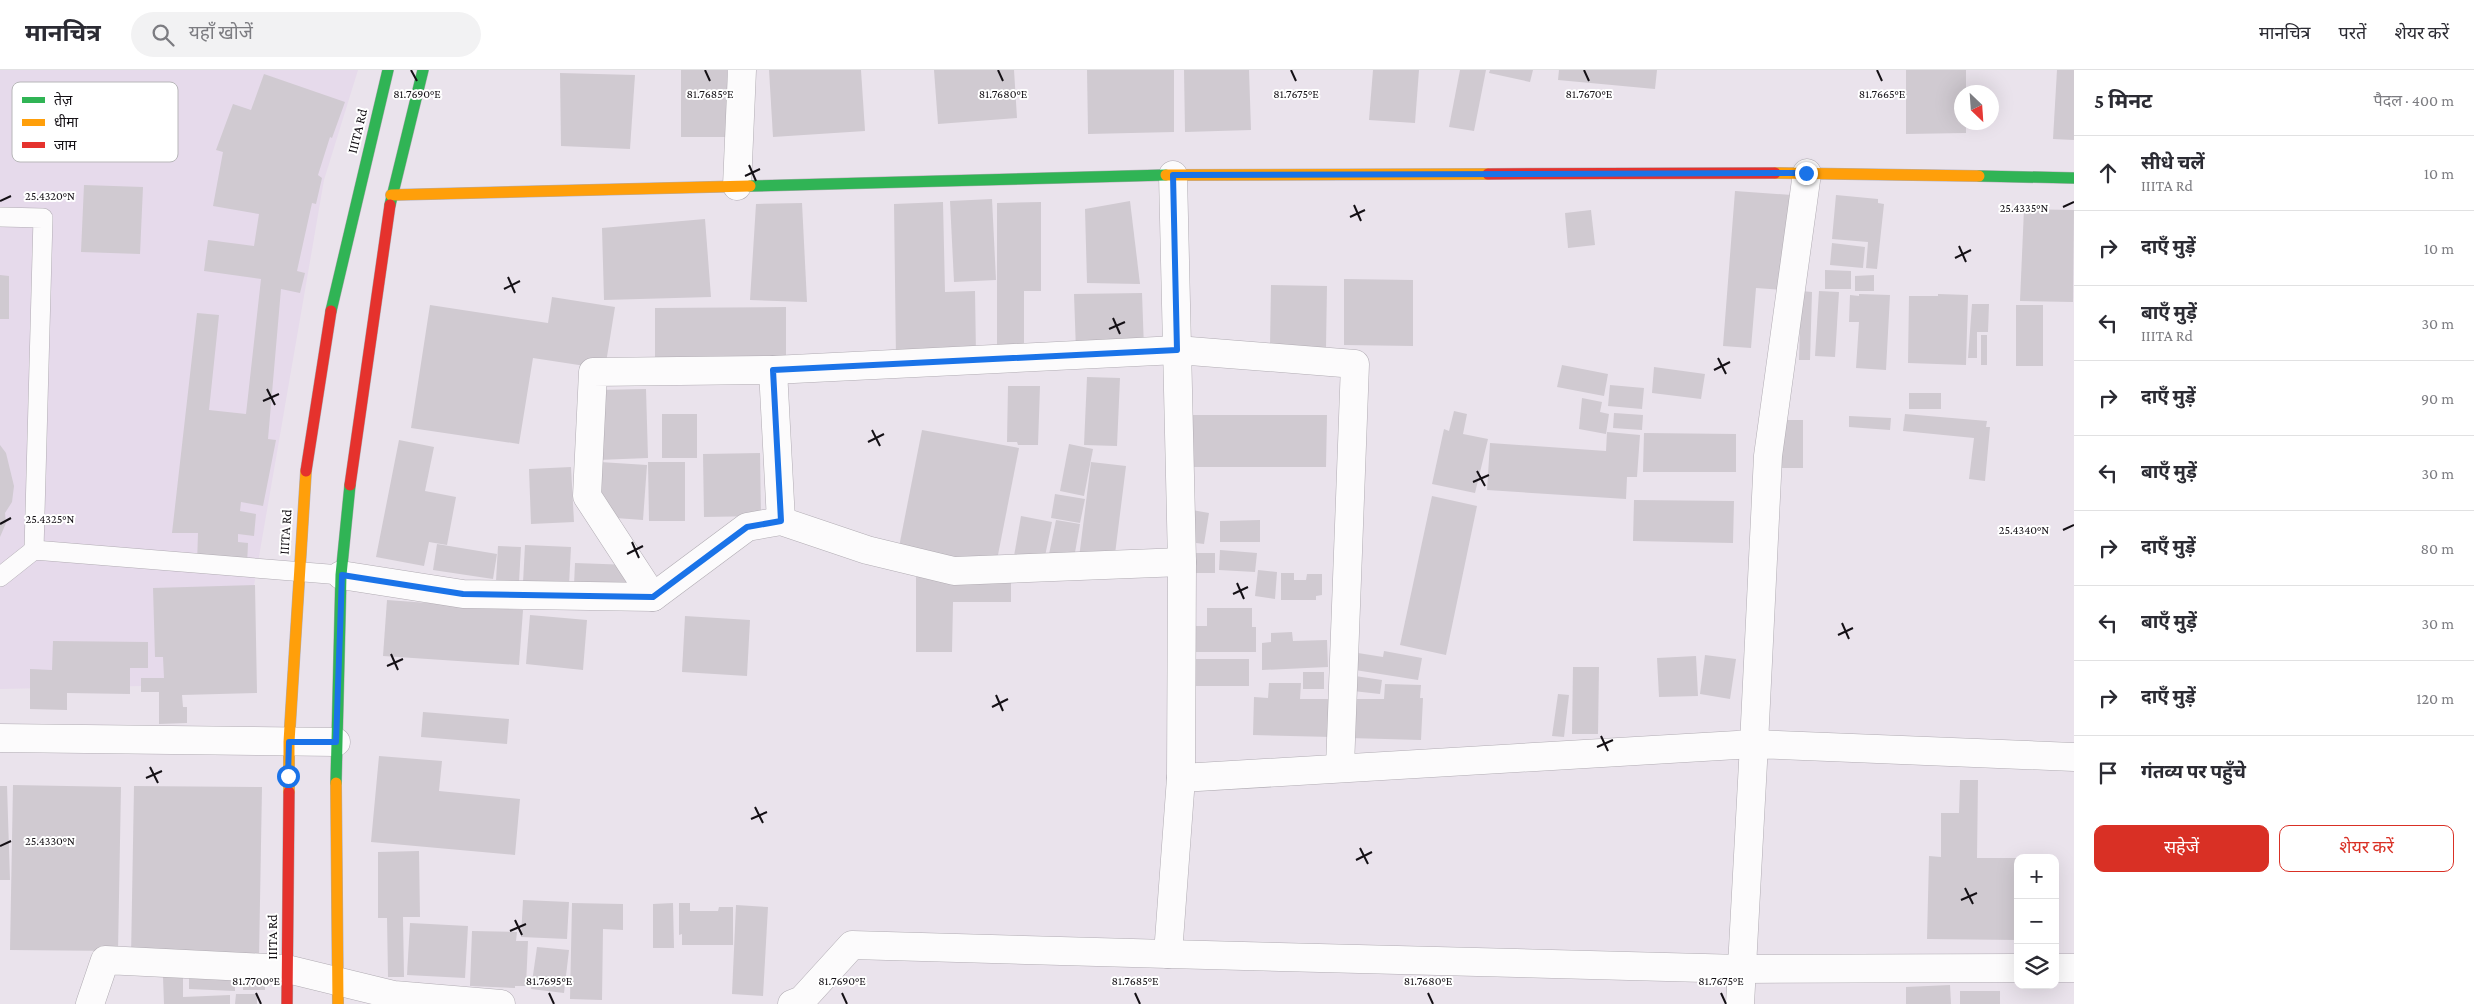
<!DOCTYPE html>
<html lang="hi">
<head>
<meta charset="utf-8">
<style>
	:root { --surface:#fff; --page:#f2f2f3; --text:#2b2b33; --muted:#7c7c81; --line:#e1e1e2; --accent:#d93025 }
	body { margin:0; font-family:"Crimson Pro","Noto Sans Devanagari",serif; background:var(--page); color:var(--text) }
	.controls { position:absolute; right:15px; bottom:15px; display:grid; overflow:hidden; border-radius:10px; box-shadow:0 5px 20px #0002 }
	.controls button { width:45px; height:45px; display:grid; place-items:center; padding:0; border:0; border-bottom:1px solid var(--line); background:var(--surface); color:var(--text); font:25px sans-serif }
	.compass { position:absolute; left:1954px; top:15px; width:45px; height:45px; border-radius:50%; background:var(--surface); box-shadow:0 5px 20px #0002; rotate:155deg }
	.stop { position:absolute; width:15px; height:15px; margin:-11px; border:4px solid #1a73e8; border-radius:50%; background:#fff }
	.stop.end { background:#1a73e8; border-color:#fff; box-shadow:0 1px 5px #0008 }
	.list { margin:0; padding:0; list-style:none }
	h2 { display:flex; justify-content:space-between; align-items:center; height:65px; margin:0; padding:0 20px; font-size:21px }
	h2 small { font-size:16px; font-weight:400; color:var(--muted) }
	.list li { display:grid; grid-template-columns:32px 1fr auto; gap:15px; align-items:center; box-sizing:border-box; height:75px; padding:0 20px; border-top:1px solid var(--line) }
	.list b { display:block; font-size:19px; white-space:nowrap }
	.list p { margin:0; font-size:16px; white-space:nowrap; color:var(--muted) }
	.list em { font-size:16px; font-style:normal; color:var(--muted) }
	.actions { display:flex; gap:10px; padding:15px 20px }
	.actions a { flex:1; padding:11px 0; border:1px solid var(--accent); border-radius:10px; text-align:center; font-size:18px; color:var(--accent) }
	.actions .main { background:var(--accent); color:#fff }
	.icon { flex:none; width:28px; height:28px; fill:none; stroke:currentColor; stroke-width:2; stroke-linecap:round; stroke-linejoin:round }
	.map { position:relative; flex:none; width:2074px; height:934px; overflow:hidden }
	header { display:flex; align-items:center; gap:30px; box-sizing:border-box; height:70px; padding:0 25px; background:var(--surface); border-bottom:1px solid var(--line) }
	header strong { font-size:24px }
	nav { display:flex; gap:28px; margin-inline-start:auto; font-size:18px }
	.search { width:350px; height:45px; background:var(--page); display:flex; align-items:center; gap:12px; box-sizing:border-box; padding:0 18px; border-radius:28px; color:var(--muted); font-size:19px }
	main { display:flex }
	aside { flex:1; background:var(--surface) }
	.map>svg:first-child { display:block }
	.built { fill:#e6daeb }
	.building { fill:#d0cad1 }
	.lines { fill:none; stroke-linecap:round; stroke-linejoin:round }
	.lane-casing { stroke:#b1acb3; stroke-width:20 }
	.street-casing { stroke:#b1acb3; stroke-width:29 }
	.fast-casing { stroke:#b1acb3; stroke-width:12 }
	.slow-casing { stroke:#b1acb3; stroke-width:12 }
	.jam-casing { stroke:#b1acb3; stroke-width:12 }
	.lane { stroke:#fcfbfc; stroke-width:19 }
	.street { stroke:#fcfbfc; stroke-width:28 }
	.fast { stroke:#30b455; stroke-width:11 }
	.slow { stroke:#ff9f0a; stroke-width:11 }
	.jam { stroke:#e5322d; stroke-width:11 }
	.route { stroke:#1a73e8; stroke-width:6 }
	.ticks { fill:none; stroke:#141015; stroke-width:2 }
	.labels { text-anchor:middle; stroke-width:4; stroke-linejoin:round; paint-order:stroke }
	.street-label { font-size:14px; fill:#141015; stroke:#fff }
	.key { fill:#fff; stroke:#b8b7b9; stroke-width:1 }
	.key-label { font-size:14px; fill:#141015 }
	.ticks-label { font-size:12px; text-anchor:middle; fill:#141015; stroke:#fff; stroke-width:4; stroke-linejoin:round; paint-order:stroke }
</style>
</head>
<body>
<header>
<strong>मानचित्र</strong>
<div class="search"><svg class="icon" aria-label="search" viewBox="0 0 24 24"><circle cx="10" cy="10" r="6"/><path d="M15 15l6 6"/></svg>यहाँ खोजें</div>
<nav><a>मानचित्र</a><a>परतें</a><a>शेयर करें</a></nav>
</header>
<main>
<div class="map">
<svg width="2074" height="934" viewBox="0 0 2074 934">
	<rect width="100%" height="100%" fill="#eae3ec"/>
	<path class="built" d="M0,0H358L324,110L237,614L0,619Z"/>
	<g class="building">
		<path d="M681,0H727L732,67H681Z"/>
		<path d="M769,0H861L865,61L773,67Z"/>
		<path d="M934,0H1014L1017,48L938,54Z"/>
		<path d="M1087,0H1174V62L1088,64Z"/>
		<path d="M1184,0H1249L1251,60L1185,62Z"/>
		<path d="M1373,0H1419L1415,53L1369,50Z"/>
		<path d="M1460,0H1486L1474,61L1449,57Z"/>
		<path d="M1490,0H1533L1530,12L1489,3Z"/>
		<path d="M1559,0H1657L1655,19L1558,10Z"/>
		<path d="M1906,0H1966V22H1962V52H1966V63L1906,64Z"/>
		<path d="M2057,0H2074V70L2053,69Z"/>
		<path d="M560,3L635,5L630,79L561,76Z"/>
		<path d="M264,4L345,32L332,68L330,67L318,105L322,108L316,134L312,133L297,201L305,203L300,223L281,219L268,369L276,370L263,436L241,432L240,441L256,444L254,466L238,464V472L248,473L247,495L197,494L198,463H172L197,243L219,245L209,340L246,344L261,209L204,201L208,170L254,176L259,144L213,136L223,82L216,80L233,34L251,40Z"/>
		<path d="M84,115L143,117L140,184L81,182Z"/>
		<path d="M1735,121L1792,125L1785,220L1756,218L1751,278L1723,276Z"/>
		<path d="M1836,125L1878,129V133L1884,134L1877,199L1866,198L1868,172L1832,169Z"/>
		<path d="M992,129L996,210L954,212L950,131Z"/>
		<path d="M1130,131L1140,214L1087,213L1085,139Z"/>
		<path d="M943,132L945,222L975,221L976,286L896,288L894,134Z"/>
		<path d="M1041,132V221H1024V287H997V133Z"/>
		<path d="M802,133L807,232L750,230L756,134Z"/>
		<path d="M2024,139L2074,140L2073,232L2020,231Z"/>
		<path d="M1591,140L1595,175L1568,178L1565,143Z"/>
		<path d="M705,149L711,227L604,230L602,158Z"/>
		<path d="M1832,173L1865,177L1863,198L1830,195Z"/>
		<path d="M1825,200L1851,201V219H1825Z"/>
		<path d="M0,205L9,206V249H0Z"/>
		<path d="M1874,205V221H1855V206Z"/>
		<path d="M1344,209L1413,210V276L1344,275Z"/>
		<path d="M1271,215L1327,216L1326,278L1270,277Z"/>
		<path d="M1801,221L1812,222L1810,290H1799Z"/>
		<path d="M1819,221L1839,222L1835,287L1815,286Z"/>
		<path d="M1142,223L1144,279L1076,281L1074,224Z"/>
		<path d="M1859,224L1890,225L1886,300L1856,298L1859,252H1849L1850,225L1859,226Z"/>
		<path d="M1938,224L1968,225L1966,295L1908,293L1909,226H1938Z"/>
		<path d="M552,227L615,237L605,299L533,288L519,374L411,358L430,235L548,253Z"/>
		<path d="M1972,234H1989L1988,262H1977V288H1968Z"/>
		<rect x="2016" y="235" width="27" height="61"/>
		<path d="M786,237V294L655,295V238Z"/>
		<rect x="1981" y="265" width="6" height="30"/>
		<path d="M1562,295L1608,304L1604,326L1557,317Z"/>
		<path d="M1654,297L1705,304L1701,329L1652,323Z"/>
		<path d="M1087,307L1120,308L1117,376L1084,375Z"/>
		<path d="M1610,315L1644,318L1642,339L1608,336Z"/>
		<path d="M1008,316H1040L1038,375H1018L1017,372H1007Z"/>
		<path d="M646,319L648,388L598,390L596,320Z"/>
		<rect x="1909" y="323" width="32" height="16"/>
		<path d="M1582,328L1602,332L1600,342L1609,344L1606,364L1579,359Z"/>
		<path d="M1454,341L1467,344L1463,364L1488,369L1475,423L1432,414L1444,359L1449,361Z"/>
		<path d="M1614,343L1643,345L1642,360L1613,358Z"/>
		<rect x="662" y="344" width="35" height="44"/>
		<path d="M1905,344L1987,351L1986,357H1990L1985,411L1969,409L1974,368L1903,361Z"/>
		<path d="M1190,345H1327L1326,397H1190Z"/>
		<path d="M1849,346L1891,348L1890,360L1849,357Z"/>
		<path d="M1780,350H1803V398H1779Z"/>
		<path d="M922,360L1019,378L996,495L899,477Z"/>
		<path d="M1607,362L1640,365L1637,407H1627L1626,429L1487,420L1490,373L1606,381Z"/>
		<path d="M1644,363L1736,364V402H1643Z"/>
		<path d="M399,370L434,377L425,421L456,427L447,475L429,472L424,496L376,487Z"/>
		<path d="M1069,374L1093,379L1084,426L1060,421Z"/>
		<path d="M0,375L6,383L14,416L12,432L5,443L6,453L0,467Z"/>
		<path d="M760,383L761,446L704,447L703,384Z"/>
		<path d="M600,392L647,395L643,450L602,447L597,439Z"/>
		<path d="M648,392H685V451H649Z"/>
		<path d="M1091,392L1126,396L1114,492L1079,488Z"/>
		<path d="M571,397L574,452L531,454L529,399Z"/>
		<path d="M1055,424L1085,429L1080,453L1051,448Z"/>
		<path d="M1432,426L1477,436L1446,585L1400,575Z"/>
		<path d="M1634,430L1734,431L1733,473L1633,471Z"/>
		<path d="M1192,440L1209,443L1204,474L1188,472Z"/>
		<path d="M1021,446L1052,452L1044,491L1014,486Z"/>
		<path d="M1056,450L1080,454L1073,494L1048,489Z"/>
		<path d="M1260,450V472H1220V451Z"/>
		<path d="M437,474L497,484L493,509L433,500Z"/>
		<path d="M525,475L571,477L569,515L523,513Z"/>
		<path d="M498,476L521,477L519,512L496,511Z"/>
		<path d="M1220,480L1257,483L1255,502L1219,500Z"/>
		<path d="M1189,483H1215V503H1188Z"/>
		<path d="M575,493L631,495L629,518L574,515Z"/>
		<path d="M1258,500L1277,502L1275,529L1255,526Z"/>
		<path d="M1281,503H1294V510H1306L1307,504H1322V525L1316,526V530H1281Z"/>
		<path d="M916,507H1011V532H953L952,582H916Z"/>
		<path d="M255,515L257,623L182,625L183,637H187V653L159,654V622H141V608H164L163,587H155L153,518Z"/>
		<path d="M387,530L523,540L519,595L383,586Z"/>
		<path d="M1207,538H1252V557H1256V582H1191L1192,556H1207Z"/>
		<path d="M530,545L587,550L583,600L526,594Z"/>
		<path d="M685,546L750,550L747,606L682,602Z"/>
		<path d="M1292,562L1293,571L1327,570L1328,597L1262,600V573L1271,572V563Z"/>
		<path d="M53,571L148,572V598H130V624L67,623V640L30,639V599L52,600Z"/>
		<path d="M1384,581L1422,588L1418,610L1355,600L1358,583L1383,587Z"/>
		<path d="M1705,585L1736,589L1730,629L1700,624Z"/>
		<path d="M1696,586L1698,626L1659,627L1657,588Z"/>
		<path d="M1190,589H1249V616H1189Z"/>
		<path d="M1573,597H1599L1598,664H1572Z"/>
		<rect x="1303" y="602" width="21" height="17"/>
		<path d="M1355,606L1382,610L1380,624L1353,621Z"/>
		<path d="M1269,613H1301L1300,629H1333L1332,667L1253,665L1254,627L1268,628Z"/>
		<path d="M1385,614L1421,615L1420,628H1423L1421,670L1349,668V629H1384Z"/>
		<path d="M1558,624L1569,625L1564,667L1552,666Z"/>
		<path d="M423,642L509,649L507,674L421,667Z"/>
		<path d="M379,686L442,691L439,721L520,729L515,785L371,772Z"/>
		<path d="M1960,710H1978L1977,788H2018V870L1927,869L1929,786L1941,787V743H1959Z"/>
		<path d="M13,715L121,717L118,881L10,880Z"/>
		<path d="M0,716H7L10,810H0Z"/>
		<path d="M134,716L262,717L259,888L131,887Z"/>
		<path d="M419,781L420,847H403L404,907H388L387,848H378V782Z"/>
		<path d="M2055,795H2057L2059,863H2055Z"/>
		<path d="M523,830L569,832L567,869L521,867Z"/>
		<path d="M572,833L623,834V860L603,859L602,930L570,929Z"/>
		<path d="M673,833L674,878H653V834Z"/>
		<path d="M679,833H690V841H718L719,837H733V875H682V864L679,865Z"/>
		<path d="M736,835L768,837L763,926L732,924Z"/>
		<path d="M410,853L468,856L465,908L407,905Z"/>
		<path d="M472,861L517,862L516,871H528L526,916H515V918L470,916Z"/>
		<path d="M537,877L569,880L564,923L531,919Z"/>
		<path d="M189,901L235,902V921L189,919Z"/>
		<path d="M183,906V927L230,925V934H164L163,907Z"/>
		<path d="M265,906V920H243V907Z"/>
		<path d="M1950,915L1951,934H1906V917Z"/>
		<rect x="1960" y="921" width="40" height="13"/>
		<path d="M236,924H257V934H235Z"/>
	</g>
	<g class="lines">
		<g class="lane-casing">
			<g id="lane">
				<path d="M0,147L43,148L34,480"/>
				<path d="M0,507L34,480L341,505"/>
			</g>
		</g>
		<g class="street-casing">
			<g id="street">
				<path d="M737,116L742,0"/>
				<path d="M773,300L1177,280L1355,294L1340,697"/>
				<path d="M341,505L463,524L653,527L747,457L781,451L867,480L954,501L1182,492"/>
				<path d="M653,527L587,426L593,302L773,300L781,451"/>
				<path d="M0,668L336,672"/>
				<path d="M1181,708L1754,674L1768,386L1807,103"/>
				<path d="M1168,884L1742,899L2018,898"/>
				<path d="M2055,898H2074"/>
				<path d="M90,934L105,890L287,899L394,925L501,934"/>
				<path d="M792,934L802,930L852,875L1168,884L1181,708L1182,492L1173,105"/>
				<path d="M1740,934L1754,674L2074,687"/>
			</g>
		</g>
		<g class="fast-casing">
			<g id="fast">
				<path d="M1979,106L2074,108"/>
				<path d="M750,116L1166,105"/>
				<path d="M390,135L423,0"/>
				<path d="M331,241L388,0"/>
				<path d="M336,713L341,505L350,415"/>
			</g>
		</g>
		<g class="slow-casing">
			<g id="slow">
				<path d="M1775,103L1979,106"/>
				<path d="M1166,105L1488,104"/>
				<path d="M391,125L750,116"/>
				<path d="M336,713L338,934"/>
				<path d="M289,722V672L306,401"/>
			</g>
		</g>
		<g class="jam-casing">
			<g id="jam">
				<path d="M1488,104L1775,103"/>
				<path d="M306,401L331,241"/>
				<path d="M350,415L390,135"/>
				<path d="M287,934L289,722"/>
			</g>
		</g>
		<use href="#lane" class="lane"/>
		<use href="#street" class="street"/>
		<use href="#fast" class="fast"/>
		<use href="#slow" class="slow"/>
		<use href="#jam" class="jam"/>
	</g>
	<g class="lines">
		<path class="route" d="M288,706L289,672H336L342,505L463,524L653,527L747,457L781,451L773,300L1177,280L1173,105L1806,103"/>
	</g>
	<path class="ticks" d="M411,0L417,11M705,0L710,11M998,0L1003,11M1291,0L1296,11M1584,0L1589,11M1877,0L1882,11M749,95L756,111M745,106L760,99M0,131L11,126M1354,135L1361,151M2063,137L2074,132M1350,147L1365,140M1959,176L1966,192M1955,188L1971,180M508,207L515,223M504,219L520,211M1113,248L1120,264M1109,259L1125,252M1718,288L1726,304M1714,300L1730,292M267,319L275,335M263,331L279,324M872,360L880,376M868,372L884,364M1477,401L1485,416M1473,412L1489,405M0,454L11,448M2063,460L2074,455M632,472L639,488M627,484L643,476M1237,513L1244,529M1233,524L1248,517M1842,553L1849,569M1838,565L1853,558M391,584L398,600M387,596L403,589M996,625L1003,641M992,637L1008,629M1601,666L1608,681M1597,677L1613,670M150,697L158,713M146,708L162,701M755,737L763,753M751,749L767,742M0,776L11,771M1360,778L1368,794M1356,790L1372,782M1965,818L1973,834M1961,830L1977,823M515,850L522,865M510,861L526,854M256,923L261,934M549,923L554,934M842,923L847,934M1135,923L1140,934M1428,923L1433,934M1721,923L1726,934"/>
	<g class="labels">
		<g class="street-label">
			<text transform="translate(357 61) rotate(-76)" y="5">IIITA Rd</text>
			<text transform="translate(285 462) rotate(-86)" y="5">IIITA Rd</text>
			<text transform="translate(272 867) rotate(-90)" y="5">IIITA Rd</text>
		</g>
	</g>
	<rect x="12" y="12" width="166" height="80" rx="8" class="key"/>
	<rect x="22" y="27" width="23" height="6" fill="#30b455"/>
	<rect x="22" y="49" width="23" height="7" fill="#ff9f0a"/>
	<rect x="22" y="72" width="23" height="6" fill="#e5322d"/>
	<g class="key-label">
		<text x="54" y="35">तेज़</text>
		<text x="54" y="57">धीमा</text>
		<text x="54" y="80">जाम</text>
	</g>
	<g class="ticks-label">
		<text x="417" y="28">81.7690°E</text>
		<text x="710" y="28">81.7685°E</text>
		<text x="1003" y="28">81.7680°E</text>
		<text x="1296" y="28">81.7675°E</text>
		<text x="1589" y="28">81.7670°E</text>
		<text x="1882" y="28">81.7665°E</text>
		<text x="50" y="130">25.4320°N</text>
		<text x="2024" y="142">25.4335°N</text>
		<text x="50" y="453">25.4325°N</text>
		<text x="2024" y="464">25.4340°N</text>
		<text x="50" y="775">25.4330°N</text>
		<text x="1721" y="915">81.7675°E</text>
		<text x="256" y="915">81.7700°E</text>
		<text x="549" y="915">81.7695°E</text>
		<text x="842" y="915">81.7690°E</text>
		<text x="1135" y="915">81.7685°E</text>
		<text x="1428" y="915">81.7680°E</text>
	</g>
</svg>
<div class="controls">
<button>+</button>
<button>−</button>
<button><svg class="icon" aria-label="layers" viewBox="0 0 24 24"><path d="M12 4l9 5-9 5-9-5zM3 14l9 5 9-5"/></svg></button>
</div>
<svg class="compass" viewBox="-18 -18 36 36"><path d="M0-13l5 13h-10z" fill="#e53935"/><path d="M0 13l5-13h-10z" fill="#7c7c81"/></svg>
<div class="stop" style="left:288px;top:706px"></div>
<div class="stop end" style="left:1806px;top:103px"></div>
</div>
<aside>
<h2>5 मिनट<small>पैदल · 400 m</small></h2>
<ul class="list">
<li><svg class="icon" aria-label="ahead" viewBox="0 0 24 24"><path d="M12 20V5M6 11l6-6 6 6"/></svg><div><b>सीधे चलें</b><p>IIITA Rd</p></div><em>10 m</em></li>
<li><svg class="icon" aria-label="right" viewBox="0 0 24 24"><path d="M7 20v-9h11M14 6l5 5-5 5"/></svg><div><b>दाएँ मुड़ें</b></div><em>10 m</em></li>
<li><svg class="icon" aria-label="left" viewBox="0 0 24 24"><path d="M17 20v-9H6M10 6l-5 5 5 5"/></svg><div><b>बाएँ मुड़ें</b><p>IIITA Rd</p></div><em>30 m</em></li>
<li><svg class="icon" aria-label="right" viewBox="0 0 24 24"><path d="M7 20v-9h11M14 6l5 5-5 5"/></svg><div><b>दाएँ मुड़ें</b></div><em>90 m</em></li>
<li><svg class="icon" aria-label="left" viewBox="0 0 24 24"><path d="M17 20v-9H6M10 6l-5 5 5 5"/></svg><div><b>बाएँ मुड़ें</b></div><em>30 m</em></li>
<li><svg class="icon" aria-label="right" viewBox="0 0 24 24"><path d="M7 20v-9h11M14 6l5 5-5 5"/></svg><div><b>दाएँ मुड़ें</b></div><em>80 m</em></li>
<li><svg class="icon" aria-label="left" viewBox="0 0 24 24"><path d="M17 20v-9H6M10 6l-5 5 5 5"/></svg><div><b>बाएँ मुड़ें</b></div><em>30 m</em></li>
<li><svg class="icon" aria-label="right" viewBox="0 0 24 24"><path d="M7 20v-9h11M14 6l5 5-5 5"/></svg><div><b>दाएँ मुड़ें</b></div><em>120 m</em></li>
<li><svg class="icon" aria-label="arrive" viewBox="0 0 24 24"><path d="M6 21V4h12l-3 4 3 4H6"/></svg><div><b>गंतव्य पर पहुँचे</b></div></li>
</ul>
<div class="actions"><a class="main">सहेजें</a><a>शेयर करें</a></div>
</aside>
</main>
</body>
</html>
